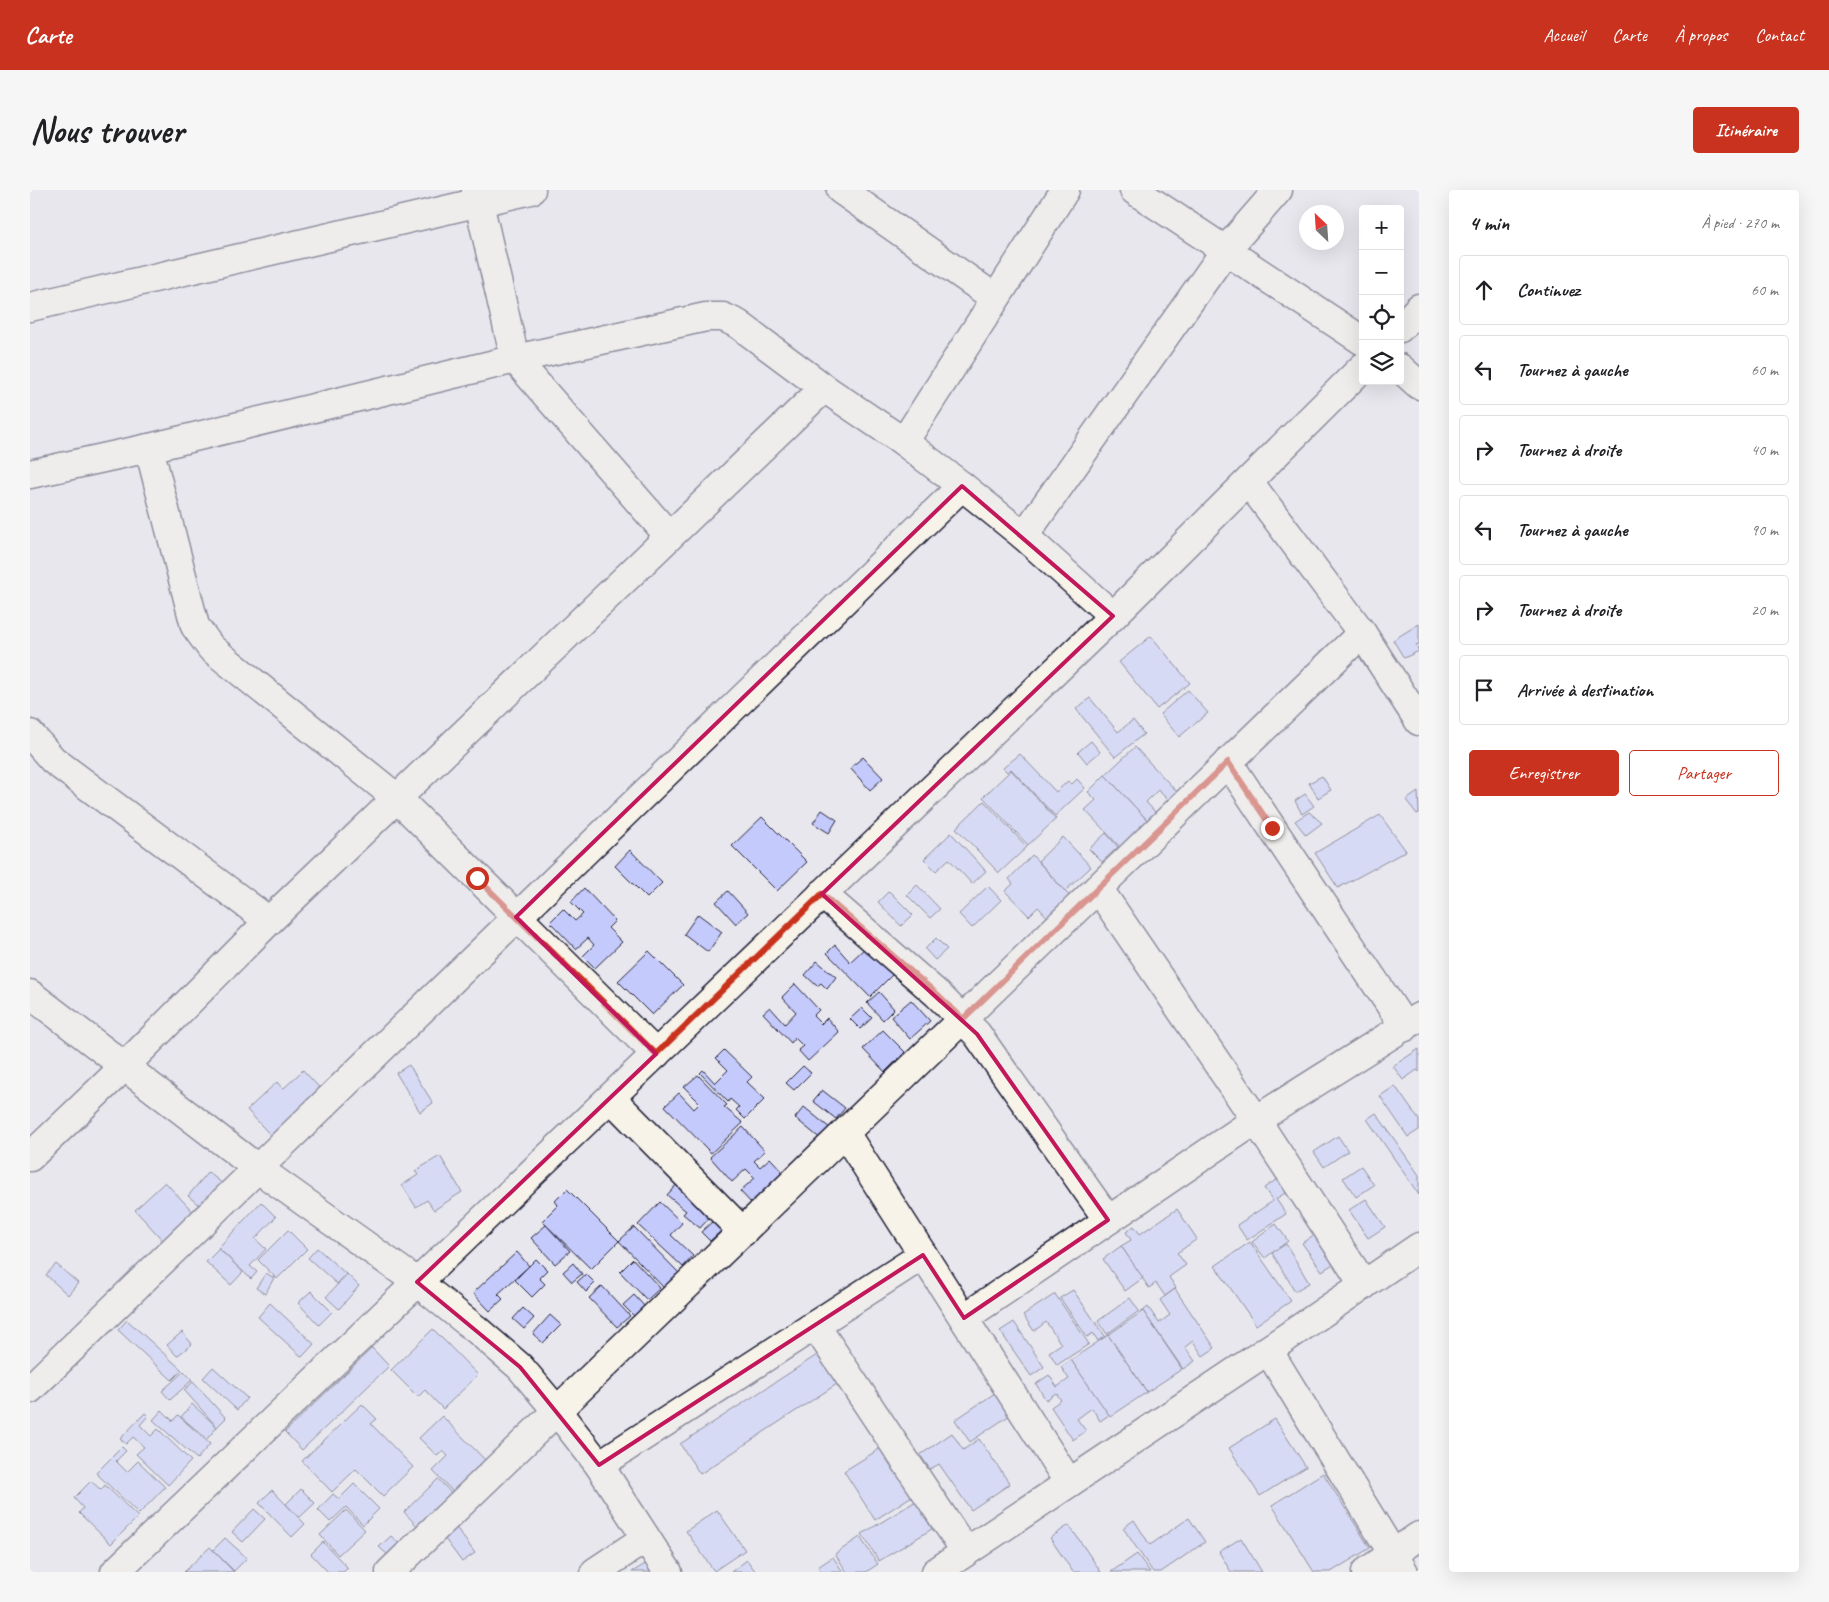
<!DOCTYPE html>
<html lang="fr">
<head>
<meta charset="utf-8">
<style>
	:root { --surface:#fff; --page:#f6f6f6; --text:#202124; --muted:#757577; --line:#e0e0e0; --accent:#c8321e }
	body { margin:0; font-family:Caveat,sans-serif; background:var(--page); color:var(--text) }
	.controls { position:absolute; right:15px; top:15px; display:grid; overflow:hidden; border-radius:5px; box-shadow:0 5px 20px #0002 }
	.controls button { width:45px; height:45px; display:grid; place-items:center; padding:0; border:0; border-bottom:1px solid var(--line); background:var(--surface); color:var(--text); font:25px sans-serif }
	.compass { position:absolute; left:1269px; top:15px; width:45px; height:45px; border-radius:50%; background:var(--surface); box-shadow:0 5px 20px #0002; rotate:335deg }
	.stop { position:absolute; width:15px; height:15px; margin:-11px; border:4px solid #c8321e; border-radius:50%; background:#fff }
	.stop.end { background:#c8321e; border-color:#fff; box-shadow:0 1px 5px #0008 }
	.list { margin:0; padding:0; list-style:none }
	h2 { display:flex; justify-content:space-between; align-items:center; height:65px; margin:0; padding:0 20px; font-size:21px }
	h2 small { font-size:16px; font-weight:400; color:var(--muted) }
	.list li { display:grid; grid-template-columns:32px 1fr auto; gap:15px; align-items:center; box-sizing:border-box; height:70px; margin:0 10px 10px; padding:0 10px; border:1px solid var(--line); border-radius:5px }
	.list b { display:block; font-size:19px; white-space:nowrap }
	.list em { font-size:16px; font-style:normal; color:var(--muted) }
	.actions { display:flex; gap:10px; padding:15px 20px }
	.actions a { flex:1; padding:11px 0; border:1px solid var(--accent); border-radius:5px; text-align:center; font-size:18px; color:var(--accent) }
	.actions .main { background:var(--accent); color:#fff }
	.icon { flex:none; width:28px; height:28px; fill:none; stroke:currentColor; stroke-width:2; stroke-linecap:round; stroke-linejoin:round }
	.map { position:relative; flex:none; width:1389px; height:1382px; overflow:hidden; border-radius:5px }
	header { display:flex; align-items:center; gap:30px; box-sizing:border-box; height:70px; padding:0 25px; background:var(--accent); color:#fff }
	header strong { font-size:24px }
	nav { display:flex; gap:28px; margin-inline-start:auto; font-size:18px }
	.intro { display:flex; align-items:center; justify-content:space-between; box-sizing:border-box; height:120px; padding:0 30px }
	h1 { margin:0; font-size:35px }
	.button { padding:12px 22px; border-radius:5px; background:var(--accent); color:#fff; font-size:18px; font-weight:700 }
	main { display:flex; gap:30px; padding:0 30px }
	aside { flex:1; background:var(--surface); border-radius:5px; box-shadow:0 5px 20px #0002 }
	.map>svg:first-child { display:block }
	.building { fill:#c4cafc; stroke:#22223b }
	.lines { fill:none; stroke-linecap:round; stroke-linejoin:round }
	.minor-casing { stroke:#22223b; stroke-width:31 }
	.minor { stroke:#f7f3e8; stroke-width:28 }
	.route { stroke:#c8321e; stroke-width:6 }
	.marked { fill:none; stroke:#c2185b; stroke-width:4; stroke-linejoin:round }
</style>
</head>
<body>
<header>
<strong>Carte</strong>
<nav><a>Accueil</a><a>Carte</a><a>À propos</a><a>Contact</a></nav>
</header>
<div class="intro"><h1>Nous trouver</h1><a class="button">Itinéraire</a></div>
<main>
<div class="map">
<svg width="1389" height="1382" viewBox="0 0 1389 1382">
	<rect width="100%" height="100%" fill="#e8e7ee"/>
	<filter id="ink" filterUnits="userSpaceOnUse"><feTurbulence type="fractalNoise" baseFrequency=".02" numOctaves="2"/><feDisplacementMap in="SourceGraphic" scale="10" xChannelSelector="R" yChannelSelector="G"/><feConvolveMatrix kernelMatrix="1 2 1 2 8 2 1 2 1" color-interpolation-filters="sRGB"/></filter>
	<g filter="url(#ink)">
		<g class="building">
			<path d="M1389,434V454L1386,455L1389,461L1374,468L1363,450Z"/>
			<path d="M1121,446L1160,493L1127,519L1089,472Z"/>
			<path d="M1158,500L1178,523L1149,547L1130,524Z"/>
			<path d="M1060,508L1088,542L1103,530L1114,544L1085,567L1046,519Z"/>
			<path d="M1061,551L1070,562L1057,573L1048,562Z"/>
			<path d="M1105,557L1149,604L1140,612L1128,600L1116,612L1127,624L1119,632L1075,585Z"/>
			<path d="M990,564L1026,602L1038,591L1042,594L1047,589L1055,598L1025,626L981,579L977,582L973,578Z"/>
			<path d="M833,567L853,588L840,600L820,578Z"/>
			<path d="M981,580L1026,629L998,655L953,607Z"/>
			<path d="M1075,585L1119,632L1091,658L1055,620L1066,610L1058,602Z"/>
			<path d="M1292,586L1301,600L1288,608L1279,593Z"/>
			<path d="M1388,602L1389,623L1387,624L1376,610Z"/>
			<path d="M1275,604L1284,616L1272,624L1265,611Z"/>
			<path d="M954,611L997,657L969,683L926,638Z"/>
			<path d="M792,620L807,630L799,643L783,633Z"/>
			<path d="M1279,622L1292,633L1276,645L1265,631Z"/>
			<path d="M1350,625L1376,661L1308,698L1285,663Z"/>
			<path d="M732,627L777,672L747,701L702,656Z"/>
			<path d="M921,643L956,681L942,694L919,669L906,681L894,669Z"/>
			<path d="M1076,643L1088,657L1072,672L1059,659Z"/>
			<path d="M1033,647L1061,677L1035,701L1008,671Z"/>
			<path d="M600,660L632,693L617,708L585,676Z"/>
			<path d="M1002,665L1044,711L1022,732L1008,717L999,726L975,701L983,694L979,689Z"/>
			<path d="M887,695L910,719L900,728L877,705Z"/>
			<path d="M958,696L971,710L942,738L929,724Z"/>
			<path d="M554,698L585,731L578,738L592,752L565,778L553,766L564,755L558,748L546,759L520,732L533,719L545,731L553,724L541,712Z"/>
			<path d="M698,701L718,723L706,734L686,712Z"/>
			<path d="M859,701L883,725L871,736L848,712Z"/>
			<path d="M668,724L692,742L678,762L654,744Z"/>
			<path d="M906,748L917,759L905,770L895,759Z"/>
			<path d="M805,755L820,772L836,757L863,784L840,807L797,763Z"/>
			<path d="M619,761L653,795L622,825L588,791Z"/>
			<path d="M787,771L806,787L797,799L791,793L787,796L775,785Z"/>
			<path d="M765,794L789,820L783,826L791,834L797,828L809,842L778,871L768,860L773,856L765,848L761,853L733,823L740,817L755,834L766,822L752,807Z"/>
			<path d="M849,802L864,819L853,830L837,813Z"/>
			<path d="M881,810L900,831L880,849L861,827Z"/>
			<path d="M832,818L842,828L830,839L820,829Z"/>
			<path d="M853,840L875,862L855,882L833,859Z"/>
			<path d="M1389,859V882L1387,880L1373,890L1363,876Z"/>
			<path d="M694,860L722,887L717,892L735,909L715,929L706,920L709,917L700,909L698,912L670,883L673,880L685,893L698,880L686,868Z"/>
			<path d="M379,875L403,913L390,922L366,883Z"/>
			<path d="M773,876L781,883L764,900L756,893Z"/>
			<path d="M273,880L296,905L246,951L217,920L247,892L253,899Z"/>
			<path d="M668,885L697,915L694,917L713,933L681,963L635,916L649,903L664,919L670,913L654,897Z"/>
			<path d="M1365,896L1389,930V940L1378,947L1350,906Z"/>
			<path d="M792,900L815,918L806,929L783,911Z"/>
			<path d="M774,917L801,939L792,950L765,928Z"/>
			<path d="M1346,923L1389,985V1005L1337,929Z"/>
			<path d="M713,937L735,961L724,971L730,977L740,968L755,984L722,1014L710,1001L725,988L716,979L702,992L680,967Z"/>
			<path d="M1308,946L1318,961L1294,977L1284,962Z"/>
			<path d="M410,966L432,1002L404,1020L397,1010L386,1017L372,995L388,985L385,981Z"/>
			<path d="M1331,976L1344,995L1326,1007L1313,988Z"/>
			<path d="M178,982L193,994L173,1018L158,1006Z"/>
			<path d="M1249,988L1258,1001L1246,1009L1256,1024L1217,1050L1207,1035L1243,1011L1234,998Z"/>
			<path d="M135,992L169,1028L138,1056L105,1020Z"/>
			<path d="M647,994L682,1025L670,1038L653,1024L656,1021L637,1005Z"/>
			<path d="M537,999L589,1051L561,1079L512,1031L528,1015L525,1011Z"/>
			<path d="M1336,1009L1355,1037L1338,1048L1319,1020Z"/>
			<path d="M231,1012L246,1027L225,1049L236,1059L220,1076L227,1082L221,1089L188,1058Z"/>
			<path d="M630,1012L652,1033L641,1045L663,1066L653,1077L608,1035Z"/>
			<path d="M1147,1019L1167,1049L1147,1063L1156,1075L1139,1087L1146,1098L1135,1106L1126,1093L1119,1098L1091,1056L1101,1050L1096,1042L1104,1036L1110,1044Z"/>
			<path d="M683,1031L692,1040L680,1051L671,1042Z"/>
			<path d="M1246,1034L1258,1051L1235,1068L1222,1052Z"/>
			<path d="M516,1035L540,1061L525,1074L501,1048Z"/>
			<path d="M604,1037L649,1083L634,1098L589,1051Z"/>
			<path d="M258,1040L277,1059L247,1089L228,1070Z"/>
			<path d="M1288,1042L1308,1071L1292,1081L1272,1053Z"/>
			<path d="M1220,1052L1261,1111L1226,1135L1185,1076Z"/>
			<path d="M1256,1054L1279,1093L1265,1101L1242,1063Z"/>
			<path d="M1091,1056L1113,1088L1095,1101L1073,1069Z"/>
			<path d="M287,1058L316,1084L307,1094L278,1068Z"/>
			<path d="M189,1059L213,1082L201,1095L176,1072Z"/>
			<path d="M487,1062L499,1076L468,1104L473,1109L460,1121L443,1103Z"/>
			<path d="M506,1069L517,1080L509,1088L515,1094L502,1107L485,1090Z"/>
			<path d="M603,1069L630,1098L617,1110L590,1082Z"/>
			<path d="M543,1073L552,1084L542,1092L533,1082Z"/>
			<path d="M26,1074L48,1093L38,1105L16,1085Z"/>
			<path d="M236,1083L244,1088L235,1104L226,1098Z"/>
			<path d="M317,1084L329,1096L309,1119L296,1107Z"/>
			<path d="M556,1084L565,1093L556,1102L547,1092Z"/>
			<path d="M572,1096L600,1126L587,1137L559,1108Z"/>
			<path d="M1145,1099L1185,1158L1173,1166L1163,1151L1155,1157L1165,1171L1153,1179L1113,1121L1118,1117L1129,1133L1140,1125L1130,1110Z"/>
			<path d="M1043,1100L1075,1146L1068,1151L1063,1143L1057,1147L1030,1108Z"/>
			<path d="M281,1101L302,1122L289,1135L268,1113Z"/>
			<path d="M1025,1104L1059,1154L1027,1175L1019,1162L1031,1154L1016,1132L1004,1141L993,1125Z"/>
			<path d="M604,1105L616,1118L606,1128L593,1115Z"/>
			<path d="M1100,1108L1109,1121L1077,1144L1068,1131Z"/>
			<path d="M240,1113L284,1154L272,1167L228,1127Z"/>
			<path d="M493,1118L504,1128L494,1139L483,1129Z"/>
			<path d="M1113,1121L1152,1179L1117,1202L1078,1145Z"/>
			<path d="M520,1125L531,1135L513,1153L503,1144Z"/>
			<path d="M97,1130L152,1180L142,1190L88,1140Z"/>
			<path d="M984,1132L1014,1177L1001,1186L970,1141Z"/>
			<path d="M403,1139L448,1185L413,1219L395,1200L388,1207L361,1180Z"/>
			<path d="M152,1142L162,1154L147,1166L137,1155Z"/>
			<path d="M1078,1145L1117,1202L1080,1227L1041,1170Z"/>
			<path d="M342,1158L359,1176L272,1260L255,1242Z"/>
			<path d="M787,1165L807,1194L670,1284L650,1254Z"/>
			<path d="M1041,1170L1079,1225L1070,1231L1062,1218L1047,1229L1056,1241L1043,1250L1021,1217L1031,1210L1026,1203L1016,1210L1006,1194L1019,1185L1027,1197L1039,1189L1031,1177Z"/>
			<path d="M183,1177L217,1208L207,1220L173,1188Z"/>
			<path d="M154,1181L162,1190L140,1210L132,1201Z"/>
			<path d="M163,1192L196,1228L187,1237L154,1200Z"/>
			<path d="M965,1203L980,1225L940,1252L925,1230Z"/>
			<path d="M162,1214L187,1237L177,1249L151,1227Z"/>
			<path d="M332,1214L347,1229L341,1234L383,1277L353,1306L326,1279L302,1302L272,1271Z"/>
			<path d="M132,1220L143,1231L148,1225L180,1254L167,1269L123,1230Z"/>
			<path d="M115,1223L118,1226L110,1235L121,1246L128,1239L161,1271L138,1295L106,1264L114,1257L103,1247L96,1254L90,1249Z"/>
			<path d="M412,1226L460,1275L427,1306L403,1281L418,1266L413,1261L407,1266L389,1248Z"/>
			<path d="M1245,1229L1276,1277L1230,1306L1199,1258Z"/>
			<path d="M922,1243L933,1260L949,1249L980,1294L941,1320L909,1274L900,1279L890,1265Z"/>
			<path d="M92,1257L96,1261L86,1271L97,1282L108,1271L135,1297L109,1324L66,1283Z"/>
			<path d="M851,1258L882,1306L845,1330L814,1281Z"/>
			<path d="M1293,1283L1340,1358L1301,1382H1284L1242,1315Z"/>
			<path d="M408,1289L424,1306L390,1339L374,1322Z"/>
			<path d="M61,1291L71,1300L75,1295L108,1327L81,1354L49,1323L53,1318L44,1308Z"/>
			<path d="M324,1294L349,1319L333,1335L316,1317L300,1332L288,1320L303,1304L309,1309Z"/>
			<path d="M271,1299L285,1313L269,1328L256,1314Z"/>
			<path d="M242,1300L275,1334L262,1347L229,1313Z"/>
			<path d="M886,1311L902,1339L849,1371L832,1344Z"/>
			<path d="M224,1319L235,1329L213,1352L202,1342Z"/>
			<path d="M316,1320L335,1340L308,1365L290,1345Z"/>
			<path d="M687,1320L715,1360L684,1381L656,1341Z"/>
			<path d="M1159,1328L1175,1352L1131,1382H1123L1093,1338L1104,1330L1120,1355Z"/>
			<path d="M1039,1335L1071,1382H1043L1020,1348Z"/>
			<path d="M425,1336L445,1363L432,1372L412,1345Z"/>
			<path d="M361,1346L371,1355L359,1366L349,1357Z"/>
			<path d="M830,1347L848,1374L836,1382H817L805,1364Z"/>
			<path d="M195,1348L217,1368L204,1381L183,1360Z"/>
			<path d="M1211,1348L1232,1382H1201L1189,1362Z"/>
			<path d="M293,1352L318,1378L313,1382H298L281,1364Z"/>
			<path d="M180,1357L204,1382H154Z"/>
			<path d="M1107,1364L1120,1382H1081Z"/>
			<path d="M803,1367L813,1382H791L788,1377Z"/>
			<path d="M622,1370L629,1382H602Z"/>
			<path d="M717,1370L726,1382H701Z"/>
		</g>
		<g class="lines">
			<g class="minor-casing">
				<g id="minor">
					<path d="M446,0L485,169L639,346"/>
					<path d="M811,0L965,108"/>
					<path d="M1104,0L1333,151"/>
					<path d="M0,117L501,0"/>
					<path d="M1370,138L1389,118"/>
					<path d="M1370,178L1389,195"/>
					<path d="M874,252L1035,0"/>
					<path d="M119,258L165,436L181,458L368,609L626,864"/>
					<path d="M0,284L119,258L485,169L676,127H693L708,134L794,198L874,252L932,296L994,346L1083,426"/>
					<path d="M1219,292L1332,443L1389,531"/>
					<path d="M994,346L1195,61L1248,0"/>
					<path d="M0,544L23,570L239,731"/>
					<path d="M1198,572L1375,837"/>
					<path d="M1068,698L1226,930L1334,1095"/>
					<path d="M792,704L907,804L947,844L1078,1030"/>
					<path d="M0,804L227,978L387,1092L447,1140L490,1177L527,1221L569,1275L638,1382"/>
					<path d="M581,908L713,1042"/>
					<path d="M815,943L1039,1293"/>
					<path d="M0,967L94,877L239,731L794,198"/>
					<path d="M934,1128L1226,930L1389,827"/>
					<path d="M785,1135L936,1362"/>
					<path d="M1238,1160L1374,1382"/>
					<path d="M0,1199L932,296"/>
					<path d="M569,1275L893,1065"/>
					<path d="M85,1382L1083,426L1333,177"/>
					<path d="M360,1382L1332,443"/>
					<path d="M565,1382L616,1348"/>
					<path d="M906,1382L1238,1160L1389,1057"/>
					<path d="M1336,1382L1389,1346"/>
				</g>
			</g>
			<use href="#minor" class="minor"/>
		</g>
	</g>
	<g class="lines" filter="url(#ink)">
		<path class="route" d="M447,688L626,864L792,704L907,804L933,829L1198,572L1242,638"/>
	</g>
	<path d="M0 0H1389V1382H0ZM932,296L1083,426L792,704L947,844L1078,1030L934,1128L893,1065L569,1275L490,1177L387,1092L626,864L486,727Z" fill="#e8e7ee" fill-opacity=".55" fill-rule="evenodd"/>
	<path class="marked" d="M932,296L1083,426L792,704L947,844L1078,1030L934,1128L893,1065L569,1275L490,1177L387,1092L626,864L486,727Z"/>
</svg>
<div class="controls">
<button>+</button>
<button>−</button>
<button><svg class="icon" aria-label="locate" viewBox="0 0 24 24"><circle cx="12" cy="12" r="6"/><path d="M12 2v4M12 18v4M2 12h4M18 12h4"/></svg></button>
<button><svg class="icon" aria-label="layers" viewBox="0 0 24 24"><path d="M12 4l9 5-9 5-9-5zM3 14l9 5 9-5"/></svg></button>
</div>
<svg class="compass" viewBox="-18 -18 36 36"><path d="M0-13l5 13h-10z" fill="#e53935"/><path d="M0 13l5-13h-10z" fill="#757577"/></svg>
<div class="stop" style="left:447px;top:688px"></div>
<div class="stop end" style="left:1242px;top:638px"></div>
</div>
<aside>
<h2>4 min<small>À pied · 270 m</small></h2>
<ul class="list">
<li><svg class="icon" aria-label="ahead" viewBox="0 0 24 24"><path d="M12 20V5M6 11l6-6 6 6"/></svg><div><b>Continuez</b></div><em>60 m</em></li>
<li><svg class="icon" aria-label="left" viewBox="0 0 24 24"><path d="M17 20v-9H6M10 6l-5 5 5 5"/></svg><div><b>Tournez à gauche</b></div><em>60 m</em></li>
<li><svg class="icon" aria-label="right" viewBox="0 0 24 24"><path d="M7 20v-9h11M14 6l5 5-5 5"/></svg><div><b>Tournez à droite</b></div><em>40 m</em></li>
<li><svg class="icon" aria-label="left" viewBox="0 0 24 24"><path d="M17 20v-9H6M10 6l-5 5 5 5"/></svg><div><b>Tournez à gauche</b></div><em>90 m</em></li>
<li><svg class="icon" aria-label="right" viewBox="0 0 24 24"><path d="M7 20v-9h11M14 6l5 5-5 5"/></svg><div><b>Tournez à droite</b></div><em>20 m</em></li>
<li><svg class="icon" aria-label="arrive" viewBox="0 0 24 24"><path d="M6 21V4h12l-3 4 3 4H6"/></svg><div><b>Arrivée à destination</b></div></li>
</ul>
<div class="actions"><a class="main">Enregistrer</a><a>Partager</a></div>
</aside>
</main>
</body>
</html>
